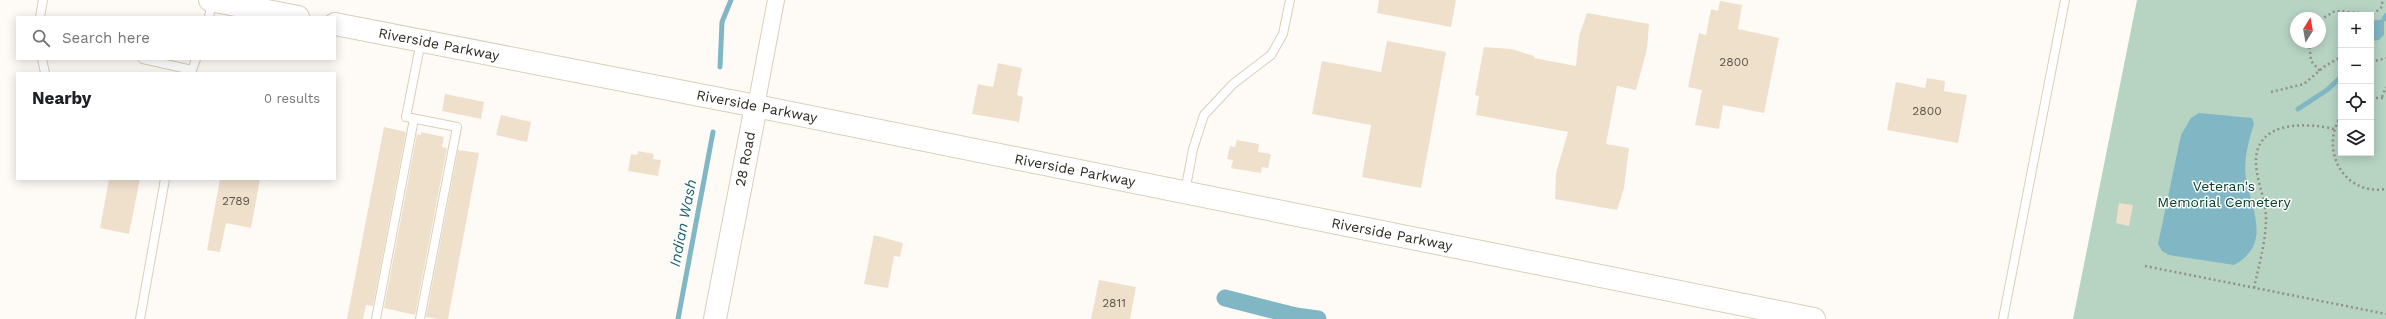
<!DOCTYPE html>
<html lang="en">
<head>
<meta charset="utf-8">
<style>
	:root { --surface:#fff; --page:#f2f2f2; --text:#202124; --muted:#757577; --line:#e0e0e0 }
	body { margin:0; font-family:"Work Sans",sans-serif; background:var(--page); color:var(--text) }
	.controls { position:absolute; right:12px; top:12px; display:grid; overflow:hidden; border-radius:0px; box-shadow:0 2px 10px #0003 }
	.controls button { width:36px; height:36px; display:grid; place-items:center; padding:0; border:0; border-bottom:1px solid var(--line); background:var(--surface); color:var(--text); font:20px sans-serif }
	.compass { position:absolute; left:2290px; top:12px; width:36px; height:36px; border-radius:50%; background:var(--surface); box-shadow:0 2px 10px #0003; rotate:11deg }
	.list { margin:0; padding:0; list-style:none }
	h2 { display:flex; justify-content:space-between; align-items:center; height:52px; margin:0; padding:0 16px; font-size:17px }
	h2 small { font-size:13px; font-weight:400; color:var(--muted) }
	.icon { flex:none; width:22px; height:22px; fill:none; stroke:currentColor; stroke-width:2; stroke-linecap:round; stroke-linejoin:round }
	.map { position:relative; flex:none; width:2386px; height:319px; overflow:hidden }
	.search { position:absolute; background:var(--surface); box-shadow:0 2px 10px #0003; left:16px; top:16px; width:320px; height:44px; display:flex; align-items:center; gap:10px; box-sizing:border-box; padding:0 14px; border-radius:0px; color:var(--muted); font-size:15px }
	.panel { position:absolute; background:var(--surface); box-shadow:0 2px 10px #0003; left:16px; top:72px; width:320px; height:108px; border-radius:0px }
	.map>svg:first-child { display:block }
	.green { fill:#b7d4c3; fill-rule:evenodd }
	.water { fill:#81b7c5 }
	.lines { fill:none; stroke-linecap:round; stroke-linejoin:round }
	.stream { stroke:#81b7c5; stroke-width:5 }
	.canal { stroke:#81b7c5; stroke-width:17 }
	.building { fill:#efe0cc }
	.lane-casing { stroke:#d9cfb9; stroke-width:10 }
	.street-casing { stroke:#d9cfb9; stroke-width:18 }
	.secondary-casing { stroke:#d9cfb9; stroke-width:24 }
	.path { stroke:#928f89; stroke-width:2.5; stroke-dasharray:2 3; stroke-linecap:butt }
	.lane { stroke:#fff; stroke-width:8 }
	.street { stroke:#fff; stroke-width:16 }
	.secondary { stroke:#fff; stroke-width:22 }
	.labels { text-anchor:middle; stroke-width:3; stroke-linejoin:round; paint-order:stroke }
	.number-label { font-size:12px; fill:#5c564a }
	.street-label { font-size:14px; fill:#2b281f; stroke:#fff }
	.park-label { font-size:14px; fill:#054028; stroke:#fff }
	.water-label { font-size:15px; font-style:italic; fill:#1a6171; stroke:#fff }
</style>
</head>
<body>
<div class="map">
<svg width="2386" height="319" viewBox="0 0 2386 319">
	<rect width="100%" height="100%" fill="#fefbf7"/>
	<path class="green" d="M2137,0H2386V319H2073ZM2341,15H2371V153H2341ZM2296,18H2320V42H2296Z"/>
	<g class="water">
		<path d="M2384,19V35L2379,40L2371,41V21Z"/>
		<path d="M2199,113L2252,118L2254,124C2249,139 2243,161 2246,178C2252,211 2272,244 2234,265L2169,255L2162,251L2158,244L2181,135L2191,118Z"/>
	</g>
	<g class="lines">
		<g class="stream">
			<path d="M2384,19L2386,16"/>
			<path d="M720,67L722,22L731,0"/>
			<path d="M2298,109L2327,90L2341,77"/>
			<path d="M678,319L713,132"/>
		</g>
		<path class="canal" d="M1225,298L1296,316L1318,319"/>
	</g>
	<g class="building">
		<path d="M1379,0H1456L1451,27L1377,13Z"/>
		<path d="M1720,1L1742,5L1738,29L1779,38L1764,113L1723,105L1719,129L1695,125L1702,90L1688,87L1699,33L1706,35L1711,9L1718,11Z"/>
		<path d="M1587,13L1649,24L1647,49L1636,90L1617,86L1606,144L1629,148L1624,188L1617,210L1555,199L1556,173L1568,132L1476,115L1479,96L1475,95L1484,47L1511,49L1534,56V58L1576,66L1579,36Z"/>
		<path d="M1387,41L1446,52L1421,188L1362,177L1371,125L1312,114L1322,61L1381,72Z"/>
		<path d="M998,63L1022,68L1017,95L1023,97L1019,122L972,114L978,84L993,87Z"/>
		<path d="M1927,78L1945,81L1944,91L1967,95L1958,143L1887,130L1896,82L1925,88Z"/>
		<path d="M445,94L484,102L481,119L442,111Z"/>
		<path d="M501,115L531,122L527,142L496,135Z"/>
		<path d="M384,127L406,132L373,306L366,305L363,319H347Z"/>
		<path d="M421,132L444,137L442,147L447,148L415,315L384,308L417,134L421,135Z"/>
		<path d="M1237,140L1259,144L1258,152L1271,154L1268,168L1262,167L1261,173L1231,168L1233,160L1227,159L1230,146L1235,147Z"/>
		<path d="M458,150L479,153L448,319H438L426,317Z"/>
		<path d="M638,151L654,154L653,159L661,160L658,176L628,171L631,154L637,155Z"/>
		<path d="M109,179H140L129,234L100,228Z"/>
		<path d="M220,179H260L251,228L226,223L220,252L207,250Z"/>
		<path d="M2119,203L2133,205L2129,226L2116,223Z"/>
		<path d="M874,235L903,243L900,257L894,256L888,288L864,284Z"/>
		<path d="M1099,280L1136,287L1130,319H1091Z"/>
	</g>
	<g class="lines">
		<g class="lane-casing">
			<g id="lane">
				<path d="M40,17L43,0"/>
				<path d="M209,17L212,1"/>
				<path d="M42,59L45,73"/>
				<path d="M143,59L192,70"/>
				<path d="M191,73L196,59"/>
				<path d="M1185,192L1193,149L1204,115L1233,84L1271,55L1283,34L1290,0"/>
				<path d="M140,319L165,179"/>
				<path d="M376,319L414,119"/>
				<path d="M420,319L457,127L406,117L421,41"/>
				<path d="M2003,319L2065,0"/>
			</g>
		</g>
		<g class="street-casing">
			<path id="street" d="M756,106L776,0"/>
		</g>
		<g class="secondary-casing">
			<g id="secondary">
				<path d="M210,0L298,17"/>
				<path d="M335,24L756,106L1814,319"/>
				<path d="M715,319L756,106"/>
			</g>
		</g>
		<g class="path">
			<path d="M2320,20L2335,11L2373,14L2381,8L2383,0"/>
			<path d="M2309,42L2311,61L2320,71"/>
			<path d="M2371,62L2386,58"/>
			<path d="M2271,92L2304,84L2325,66L2341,57"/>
			<path d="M2382,97L2386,87"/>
			<path d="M2371,98H2386"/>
			<path d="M2341,116C2319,150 2344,196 2386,189"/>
			<path d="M2145,266L2386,314"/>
			<path d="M2254,288C2259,265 2266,241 2266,218C2266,200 2257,183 2256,164C2254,121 2304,122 2334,129"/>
		</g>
		<use href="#lane" class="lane"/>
		<use href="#street" class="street"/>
		<use href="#secondary" class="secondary"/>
	</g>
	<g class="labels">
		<g class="number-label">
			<text x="1734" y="66">2800</text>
			<text x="1927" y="115">2800</text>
			<text x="236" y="205">2789</text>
			<text x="1114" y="307">2811</text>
		</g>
		<g class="street-label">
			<text transform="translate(439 44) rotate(11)" y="5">Riverside Parkway</text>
			<text transform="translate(757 106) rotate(11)" y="5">Riverside Parkway</text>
			<text transform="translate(745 159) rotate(-79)" y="5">28 Road</text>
			<text transform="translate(1075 170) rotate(11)" y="5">Riverside Parkway</text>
			<text transform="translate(1392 234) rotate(11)" y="5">Riverside Parkway</text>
		</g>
		<g class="park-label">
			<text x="2224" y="191">Veteran's<tspan x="2224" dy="16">Memorial Cemetery</tspan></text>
		</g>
		<g class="water-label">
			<text transform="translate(683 223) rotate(-79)" y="5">Indian Wash</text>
		</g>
	</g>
</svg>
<div class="controls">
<button>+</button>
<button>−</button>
<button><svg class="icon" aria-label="locate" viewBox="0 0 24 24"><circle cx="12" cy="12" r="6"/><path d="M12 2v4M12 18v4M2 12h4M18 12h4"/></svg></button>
<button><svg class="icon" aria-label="layers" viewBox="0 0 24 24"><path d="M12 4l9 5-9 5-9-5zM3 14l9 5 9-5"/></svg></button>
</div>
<svg class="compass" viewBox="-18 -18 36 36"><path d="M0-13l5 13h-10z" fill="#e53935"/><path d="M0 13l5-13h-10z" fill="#757577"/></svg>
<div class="search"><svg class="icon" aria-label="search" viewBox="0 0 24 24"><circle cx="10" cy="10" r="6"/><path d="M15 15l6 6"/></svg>Search here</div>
<section class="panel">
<h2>Nearby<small>0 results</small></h2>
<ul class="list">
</ul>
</section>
</div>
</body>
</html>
